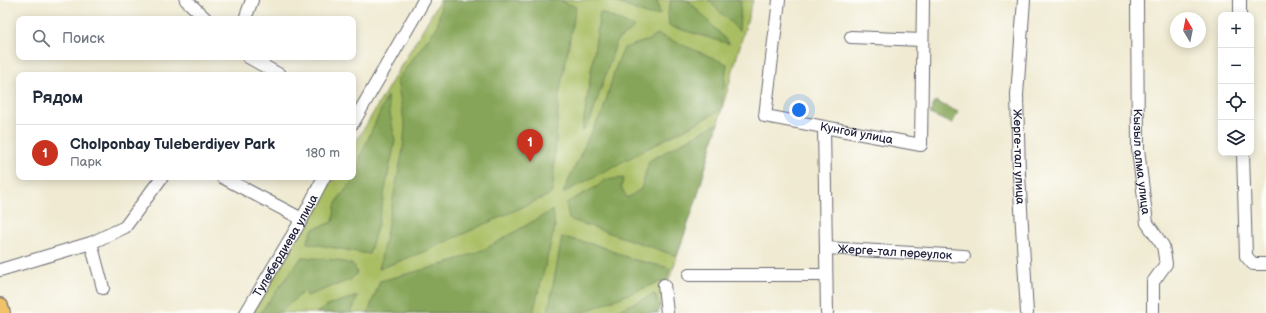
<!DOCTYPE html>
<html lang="ru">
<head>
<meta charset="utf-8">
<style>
	:root { --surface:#fff; --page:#f6f6f7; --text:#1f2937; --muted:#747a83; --line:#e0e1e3; --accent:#c8321e }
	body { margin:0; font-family:"Balsamiq Sans",sans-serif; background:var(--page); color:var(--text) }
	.controls { position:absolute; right:12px; top:12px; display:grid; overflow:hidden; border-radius:8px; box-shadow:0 2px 10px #0003 }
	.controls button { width:36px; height:36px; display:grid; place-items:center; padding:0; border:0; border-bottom:1px solid var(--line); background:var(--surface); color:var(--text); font:20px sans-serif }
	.compass { position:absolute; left:1170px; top:12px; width:36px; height:36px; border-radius:50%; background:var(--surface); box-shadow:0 2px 10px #0003; rotate:350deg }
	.you { position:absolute; left:799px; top:110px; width:14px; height:14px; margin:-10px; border:3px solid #fff; border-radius:50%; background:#1a73e8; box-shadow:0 0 0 6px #1a73e833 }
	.badge { display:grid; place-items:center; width:26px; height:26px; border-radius:50%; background:var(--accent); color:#fff; font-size:13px; font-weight:700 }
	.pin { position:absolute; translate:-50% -33px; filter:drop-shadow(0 1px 2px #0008) }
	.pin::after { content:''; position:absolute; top:21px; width:14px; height:12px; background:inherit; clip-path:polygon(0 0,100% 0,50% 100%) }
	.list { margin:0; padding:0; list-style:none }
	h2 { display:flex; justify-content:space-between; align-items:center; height:52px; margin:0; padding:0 16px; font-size:17px }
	h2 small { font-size:13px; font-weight:400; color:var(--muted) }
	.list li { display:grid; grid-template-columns:26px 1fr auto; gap:12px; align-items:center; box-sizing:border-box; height:56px; padding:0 16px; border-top:1px solid var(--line) }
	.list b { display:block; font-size:15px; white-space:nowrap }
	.list p { margin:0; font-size:13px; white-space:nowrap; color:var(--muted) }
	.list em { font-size:13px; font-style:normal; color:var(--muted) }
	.icon { flex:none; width:22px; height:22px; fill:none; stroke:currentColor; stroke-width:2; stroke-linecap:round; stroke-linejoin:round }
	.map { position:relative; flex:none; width:1266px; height:313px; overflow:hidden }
	.search { position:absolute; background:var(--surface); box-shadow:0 2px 10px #0003; left:16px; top:16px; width:340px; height:44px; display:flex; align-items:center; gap:10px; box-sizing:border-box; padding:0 14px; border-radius:8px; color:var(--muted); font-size:15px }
	.panel { position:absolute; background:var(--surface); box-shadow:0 2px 10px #0003; left:16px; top:72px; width:340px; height:108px; border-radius:8px }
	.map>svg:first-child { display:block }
	.green { fill:#a9be63; stroke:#66704f }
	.forest { fill:#86a559; stroke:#54644a }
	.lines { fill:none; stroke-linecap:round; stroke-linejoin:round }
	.minor-casing { stroke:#6a6870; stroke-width:14 }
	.major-casing { stroke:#6a6870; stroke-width:18 }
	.minor { stroke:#fff; stroke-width:12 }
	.major { stroke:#f2c26a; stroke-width:16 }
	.labels { text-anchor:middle; stroke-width:3; stroke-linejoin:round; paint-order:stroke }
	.street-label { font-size:12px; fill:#22223b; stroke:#fdfcf7 }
</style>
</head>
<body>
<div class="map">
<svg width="1266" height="313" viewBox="0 0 1266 313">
	<rect width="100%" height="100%" fill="#fdfcf7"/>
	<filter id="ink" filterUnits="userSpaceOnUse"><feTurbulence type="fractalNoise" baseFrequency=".025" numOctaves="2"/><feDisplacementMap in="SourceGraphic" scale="8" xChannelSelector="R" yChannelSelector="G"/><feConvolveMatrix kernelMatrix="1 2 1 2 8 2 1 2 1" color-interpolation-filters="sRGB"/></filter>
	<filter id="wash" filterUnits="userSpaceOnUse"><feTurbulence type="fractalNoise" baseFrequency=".012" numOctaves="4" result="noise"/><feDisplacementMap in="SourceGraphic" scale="16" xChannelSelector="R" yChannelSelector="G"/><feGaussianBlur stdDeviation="0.9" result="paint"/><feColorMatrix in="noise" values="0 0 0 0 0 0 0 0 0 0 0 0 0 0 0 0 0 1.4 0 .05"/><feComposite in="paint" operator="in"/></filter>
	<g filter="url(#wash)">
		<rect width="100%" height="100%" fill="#efead1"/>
		<path class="green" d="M440,0H753L697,197L658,313H251L301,227L334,177H353V147Z"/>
		<g class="forest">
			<path d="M442,0H559L576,7L559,95L553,186L551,194L426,251L379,269L403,149L405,127L397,80L437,27Z"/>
			<path d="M610,0H657L660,14L649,15Z"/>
			<path d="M671,0H688L730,44L669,26L668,13Z"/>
			<path d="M708,0H741L739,31Z"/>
			<path d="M600,12L634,27L631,31L617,40L591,119L582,132Z"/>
			<path d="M657,34L727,64L721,110L563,193L589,136L603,111L615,69L624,48L649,40Z"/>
			<path d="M387,96L395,141L378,224L369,254L307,243L313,229L333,222L335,206L339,198L355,178L361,155Z"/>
			<path d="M935,101L958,112L952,124L930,114Z"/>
			<path d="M718,123L697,197L677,256L569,219L566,203L598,186L604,180L624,178L621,187L627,198L641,189L649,161Z"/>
			<path d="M553,210L555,227L533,313H368L380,281L445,264L485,249Z"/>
			<path d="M562,237L597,245L631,259L670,268L667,279L581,313H548Z"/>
			<path d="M302,257L336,260L354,265L357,273L350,280L307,296L305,290L280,313H260Z"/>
			<path d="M655,294L660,307L658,313H611Z"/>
			<path d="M358,296L351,313H316L331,304Z"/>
		</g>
	</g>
	<g filter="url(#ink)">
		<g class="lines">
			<g class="minor-casing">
				<g id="minor">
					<path d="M186,0L206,19"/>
					<path id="s1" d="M779,0L765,116L921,145L923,0"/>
					<path id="s2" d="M1024,0L1017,95L1019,174L1027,313"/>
					<path id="s3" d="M1137,0L1138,149L1147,223L1163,246L1166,264L1153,282V313"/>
					<path d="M1240,0V15"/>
					<path d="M245,19L252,0"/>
					<path d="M851,37L922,40"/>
					<path d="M248,57L280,75"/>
					<path d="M353,123L424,0"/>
					<path d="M824,127L827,313"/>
					<path d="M1243,153L1246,256L1253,264H1266"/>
					<path d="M222,177L302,219"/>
					<path d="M91,243L125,227L162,177"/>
					<path id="s4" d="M826,248L964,256"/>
					<path d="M0,270L91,243L103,288"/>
					<path d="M689,275H826"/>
					<path d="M664,285L667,313"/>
					<path id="s5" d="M246,313L302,219L324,177"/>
				</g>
			</g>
			<g class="major-casing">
				<path id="major" d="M0,306L2,313"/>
			</g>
			<use href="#minor" class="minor"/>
			<use href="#major" class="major"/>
		</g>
	</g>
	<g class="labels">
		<g class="street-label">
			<text dy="4" stroke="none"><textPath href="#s1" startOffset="210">Кунгой улица</textPath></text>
			<text dy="4" stroke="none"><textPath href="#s2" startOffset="157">Жерге-тал улица</textPath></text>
			<text dy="4" stroke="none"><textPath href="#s3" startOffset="162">Кызыл алма улица</textPath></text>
			<text dy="4" stroke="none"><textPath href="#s5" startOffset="78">Тулебердиева улица</textPath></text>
			<text dy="4" stroke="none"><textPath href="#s4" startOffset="69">Жерге-тал переулок</textPath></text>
		</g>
	</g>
</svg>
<div class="controls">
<button>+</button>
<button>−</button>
<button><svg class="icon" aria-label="locate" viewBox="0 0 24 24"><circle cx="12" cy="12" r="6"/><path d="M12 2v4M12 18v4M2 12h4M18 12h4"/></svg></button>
<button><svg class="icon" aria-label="layers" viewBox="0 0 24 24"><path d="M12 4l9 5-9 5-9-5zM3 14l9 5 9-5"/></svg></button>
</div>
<svg class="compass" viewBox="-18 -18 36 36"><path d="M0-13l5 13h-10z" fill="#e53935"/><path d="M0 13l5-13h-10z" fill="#747a83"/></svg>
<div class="you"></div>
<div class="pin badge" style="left:530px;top:162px">1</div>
<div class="search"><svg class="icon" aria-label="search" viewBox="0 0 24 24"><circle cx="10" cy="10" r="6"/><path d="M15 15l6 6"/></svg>Поиск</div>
<section class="panel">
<h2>Рядом<small></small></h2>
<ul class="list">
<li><span class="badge">1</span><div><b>Cholponbay Tuleberdiyev Park</b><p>Парк</p></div><em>180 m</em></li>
</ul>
</section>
</div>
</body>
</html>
